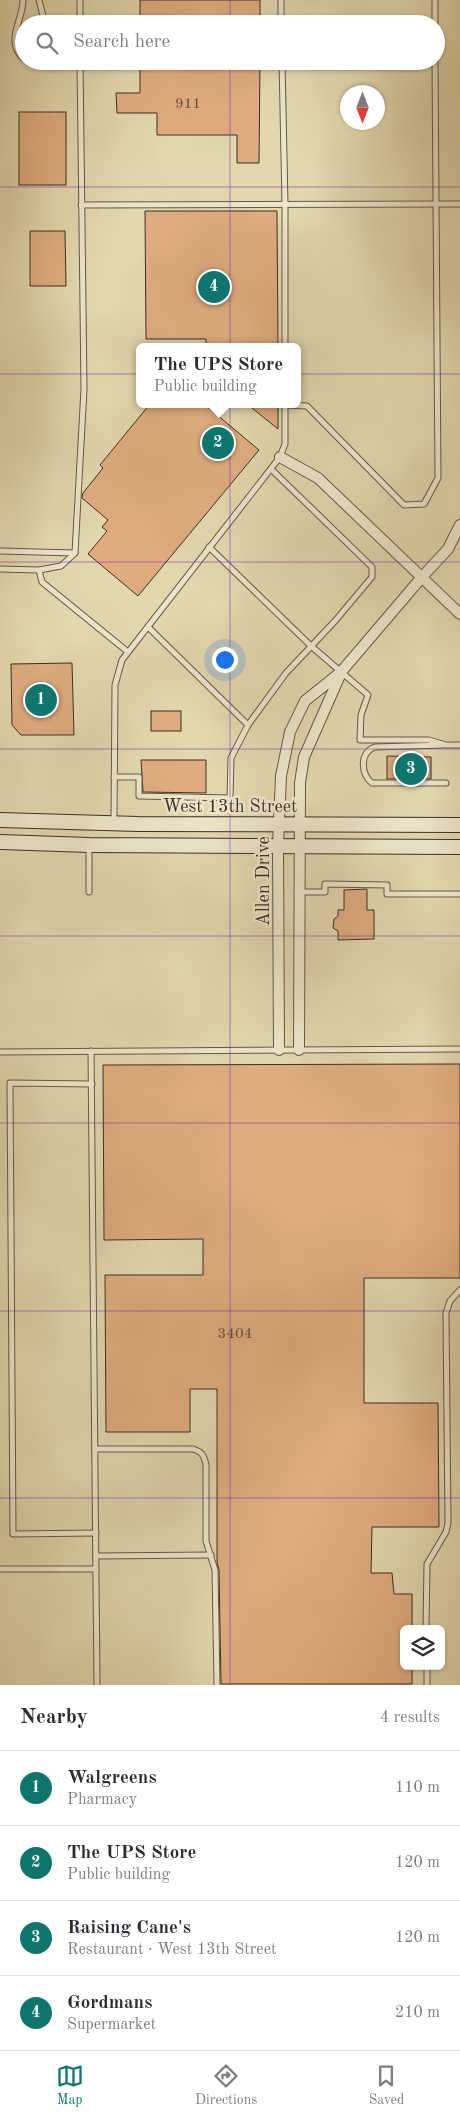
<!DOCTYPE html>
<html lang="en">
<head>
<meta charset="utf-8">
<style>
	:root { --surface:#fff; --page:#f7f7f7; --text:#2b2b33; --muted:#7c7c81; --line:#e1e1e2; --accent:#0f766e }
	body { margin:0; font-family:"Old Standard TT",serif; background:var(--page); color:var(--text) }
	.controls { position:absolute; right:15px; bottom:15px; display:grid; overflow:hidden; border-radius:8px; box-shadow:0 1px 4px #0004 }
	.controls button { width:45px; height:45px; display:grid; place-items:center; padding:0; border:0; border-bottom:1px solid var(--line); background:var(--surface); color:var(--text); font:25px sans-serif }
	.compass { position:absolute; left:340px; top:85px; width:45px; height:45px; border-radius:50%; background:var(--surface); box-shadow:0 1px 4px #0004; rotate:180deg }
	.you { position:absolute; left:224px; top:659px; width:18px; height:18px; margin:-12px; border:4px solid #fff; border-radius:50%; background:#1a73e8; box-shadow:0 0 0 8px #1a73e833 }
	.badge { display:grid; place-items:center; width:32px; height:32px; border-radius:50%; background:var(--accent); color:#fff; font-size:16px; font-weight:700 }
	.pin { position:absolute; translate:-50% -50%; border:2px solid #fff; box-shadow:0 1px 5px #0006 }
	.popup { position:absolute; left:136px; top:343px; width:165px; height:65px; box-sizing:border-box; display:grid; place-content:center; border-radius:8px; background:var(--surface); filter:drop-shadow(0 1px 4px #0005); font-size:16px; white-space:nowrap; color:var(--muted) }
	.popup b { font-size:19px; color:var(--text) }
	.popup::after { content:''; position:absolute; left:50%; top:100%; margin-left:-10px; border:10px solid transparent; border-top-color:var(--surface) }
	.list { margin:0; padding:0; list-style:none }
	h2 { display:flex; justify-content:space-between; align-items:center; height:65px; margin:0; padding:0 20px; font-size:21px }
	h2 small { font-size:16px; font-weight:400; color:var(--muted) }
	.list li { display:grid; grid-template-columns:32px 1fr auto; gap:15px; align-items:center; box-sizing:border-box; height:75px; padding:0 20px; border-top:1px solid var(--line) }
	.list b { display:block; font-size:19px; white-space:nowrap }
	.list p { margin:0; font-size:16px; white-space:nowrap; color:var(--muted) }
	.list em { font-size:16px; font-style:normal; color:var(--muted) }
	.icon { flex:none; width:28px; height:28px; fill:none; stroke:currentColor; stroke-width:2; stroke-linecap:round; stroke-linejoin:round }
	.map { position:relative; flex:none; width:460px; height:1685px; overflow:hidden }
	.search { position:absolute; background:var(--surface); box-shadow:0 1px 4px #0004; left:15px; right:15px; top:15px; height:55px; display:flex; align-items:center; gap:12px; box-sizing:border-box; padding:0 18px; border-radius:28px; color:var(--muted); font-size:19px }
	.sheet { height:365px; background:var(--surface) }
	nav { display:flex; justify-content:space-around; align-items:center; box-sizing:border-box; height:70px; border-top:1px solid var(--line); background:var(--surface); font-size:14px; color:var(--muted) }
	nav a { display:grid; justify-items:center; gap:2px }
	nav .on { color:var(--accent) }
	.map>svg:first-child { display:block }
	.building { fill:#deac7f; stroke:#3d2f27 }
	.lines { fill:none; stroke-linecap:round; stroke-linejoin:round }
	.lane-casing { stroke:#665948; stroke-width:7 }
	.street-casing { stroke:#665948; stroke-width:12 }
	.secondary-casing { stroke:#3d2f27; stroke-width:16 }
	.lane { stroke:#ece5ca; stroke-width:5 }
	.street { stroke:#ece5ca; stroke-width:10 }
	.secondary { stroke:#ece5ca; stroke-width:14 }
	.grid { fill:none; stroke:#7b2cbf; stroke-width:1; stroke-opacity:0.55 }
	.labels { text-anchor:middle; stroke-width:5; stroke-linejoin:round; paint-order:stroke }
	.number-label { font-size:15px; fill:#654e3d }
	.street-label { font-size:18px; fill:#3d2f27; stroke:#ece5ca }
</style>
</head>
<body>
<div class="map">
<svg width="460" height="1685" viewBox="0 0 460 1685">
	<rect width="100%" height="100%" fill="#e2d7ad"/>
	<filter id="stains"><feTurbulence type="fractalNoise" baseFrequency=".004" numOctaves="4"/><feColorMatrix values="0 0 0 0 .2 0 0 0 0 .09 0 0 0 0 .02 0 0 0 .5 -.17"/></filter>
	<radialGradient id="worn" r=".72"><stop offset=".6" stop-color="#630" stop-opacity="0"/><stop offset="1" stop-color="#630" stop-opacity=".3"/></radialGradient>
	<g class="building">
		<rect x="140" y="0" width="120" height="24"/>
		<path d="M140,61H260L259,163H237V135H157V113H117L116,93H140Z"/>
		<rect x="19" y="112" width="47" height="73"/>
		<path d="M145,211H277L278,347H206V339H146Z"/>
		<path d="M30,231H65L66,286H30Z"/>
		<path d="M150,404H204L259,450L138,596L88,554L107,531L102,527L108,520L82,498L83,493L103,468L100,465Z"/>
		<path d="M247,404H278V429Z"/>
		<path d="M72,663L74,735H21L12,725L11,664Z"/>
		<rect x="151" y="711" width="30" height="20"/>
		<path d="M387,756L431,757V779H387Z"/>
		<path d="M141,760H206V793L143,792Z"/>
		<path d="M367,889V910H374V939L338,940V931L333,928L334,919L338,916V910H344V890Z"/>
		<path d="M460,1064V1278H364V1403H438L439,1527H372L371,1573H392L394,1594H412V1629H404V1666H412V1684H221L219,1570L217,1562V1389H190V1432H106L105,1275H203V1239L104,1240L103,1065Z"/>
	</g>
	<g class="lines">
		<g class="lane-casing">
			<g id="lane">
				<path d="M23,0C23,21 4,41 24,59"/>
				<path d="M39,0L45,24"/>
				<path d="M80,0V24"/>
				<path d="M435,0V24"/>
				<path d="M281,24V0"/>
				<path d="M282,61L285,204V347"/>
				<path d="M81,205L460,204"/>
				<path d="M285,405L307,406L404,505L424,504L438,478L435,61"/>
				<path d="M209,547L311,646L368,695L361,715L360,740H429L446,745H460"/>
				<path d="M0,551L75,553"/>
				<path d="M0,569L39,570L61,566L75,553L84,389L80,61"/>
				<path d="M39,570L42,582L128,652"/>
				<path d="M148,627L248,725L286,673L335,621L372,577V567L271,469"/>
				<path d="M443,745L375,747C360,752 360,773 372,783H446"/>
				<path d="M114,777H139V796L230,798L231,758L248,725"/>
				<path d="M114,823L115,685L122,660L280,457L285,444V404"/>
				<path d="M89,847V892"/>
				<path d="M299,892H325V884L387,885V894H460"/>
				<path d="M91,1051L97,1685"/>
				<path d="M0,1052L460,1049"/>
				<path d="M92,1084L10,1083L13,1534L96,1533"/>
				<path d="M95,1449H193C202,1452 204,1455 206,1465V1541L215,1570L217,1685"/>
				<path d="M96,1556L211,1555"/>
				<path d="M0,1569H96"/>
				<path d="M426,1629L427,1564L446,1532L448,1523L446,1313L450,1301L460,1290"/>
				<path d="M427,1666V1685"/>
			</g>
		</g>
		<g class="street-casing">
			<g id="street">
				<path d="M280,457L318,478L460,614"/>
				<path d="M279,1050L278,846L281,776L290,732L305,701L341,672L422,577L448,549L460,525"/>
				<path d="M299,1050L300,783L304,757L341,673"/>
			</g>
		</g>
		<g class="secondary-casing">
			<g id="secondary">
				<path d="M0,820L138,824L460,825"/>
				<path d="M0,842L89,845L460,847"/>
			</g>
		</g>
		<use href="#lane" class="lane"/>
		<use href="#street" class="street"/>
		<use href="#secondary" class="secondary"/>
	</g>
	<path class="grid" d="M230,0V24M230,61V1685M0,187H460M0,374H460M0,562H460M0,749H460M0,936H460M0,1123H460M0,1311H460M0,1498H460"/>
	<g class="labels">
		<g class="number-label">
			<text x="188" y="108">911</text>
			<text x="235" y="1338">3404</text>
		</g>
		<g class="street-label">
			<text x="230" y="812">West 13th Street</text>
			<text transform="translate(263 881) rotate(-90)" y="6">Allen Drive</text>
		</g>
	</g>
	<rect width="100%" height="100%" filter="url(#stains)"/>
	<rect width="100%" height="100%" fill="url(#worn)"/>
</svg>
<div class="controls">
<button><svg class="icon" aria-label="layers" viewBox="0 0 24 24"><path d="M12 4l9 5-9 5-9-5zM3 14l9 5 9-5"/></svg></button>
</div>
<svg class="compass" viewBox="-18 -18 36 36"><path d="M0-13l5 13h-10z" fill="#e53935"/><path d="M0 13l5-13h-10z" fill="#7c7c81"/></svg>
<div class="you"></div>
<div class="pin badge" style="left:41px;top:700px">1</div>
<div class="pin badge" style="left:218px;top:443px">2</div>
<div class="popup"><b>The UPS Store</b>Public building</div>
<div class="pin badge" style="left:411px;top:769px">3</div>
<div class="pin badge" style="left:214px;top:287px">4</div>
<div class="search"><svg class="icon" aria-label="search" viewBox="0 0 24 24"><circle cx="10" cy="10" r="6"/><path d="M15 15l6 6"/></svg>Search here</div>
</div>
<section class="sheet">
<h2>Nearby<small>4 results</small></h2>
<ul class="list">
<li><span class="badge">1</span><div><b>Walgreens</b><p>Pharmacy</p></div><em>110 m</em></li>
<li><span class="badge">2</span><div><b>The UPS Store</b><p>Public building</p></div><em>120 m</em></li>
<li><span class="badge">3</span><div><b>Raising Cane's</b><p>Restaurant · West 13th Street</p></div><em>120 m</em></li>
<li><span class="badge">4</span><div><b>Gordmans</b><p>Supermarket</p></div><em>210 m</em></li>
</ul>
</section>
<nav>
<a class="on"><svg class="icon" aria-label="map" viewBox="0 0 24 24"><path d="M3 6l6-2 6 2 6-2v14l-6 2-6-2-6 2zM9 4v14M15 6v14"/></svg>Map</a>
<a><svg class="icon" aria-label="directions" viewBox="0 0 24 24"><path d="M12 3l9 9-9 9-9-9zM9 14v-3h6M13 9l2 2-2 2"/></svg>Directions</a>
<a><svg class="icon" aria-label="saved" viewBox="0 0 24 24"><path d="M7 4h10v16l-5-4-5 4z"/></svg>Saved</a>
</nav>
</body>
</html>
